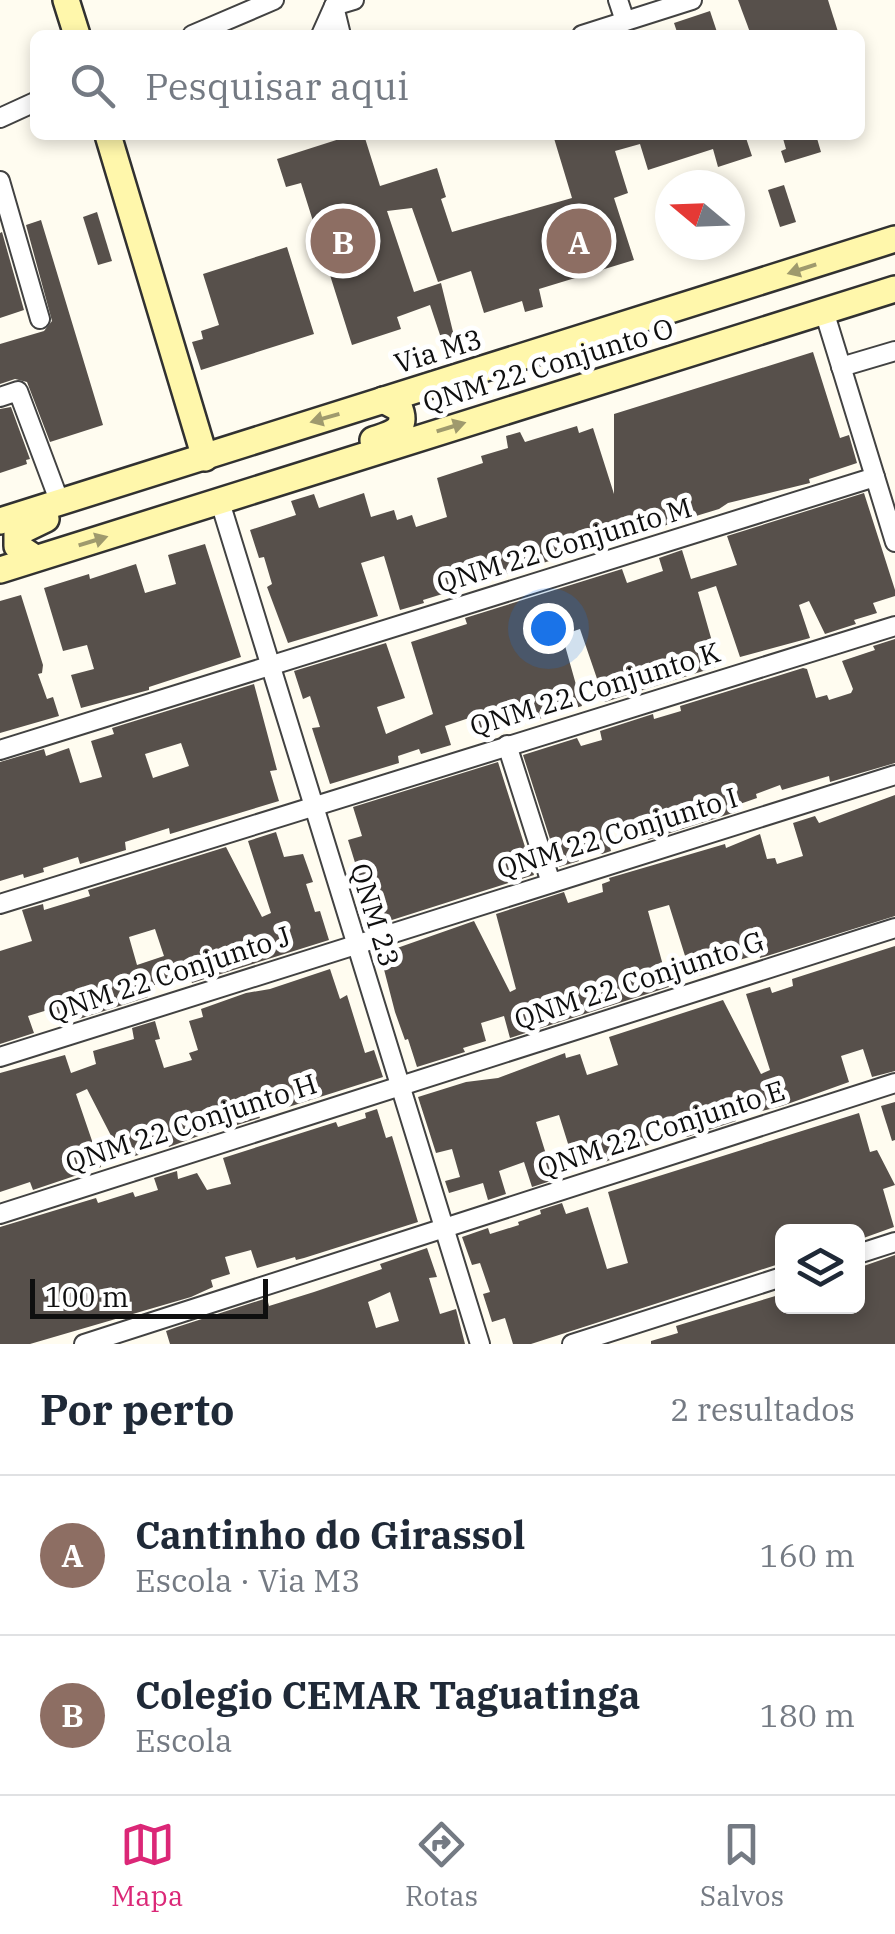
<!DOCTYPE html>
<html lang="pt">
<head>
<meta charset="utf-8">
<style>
	:root { --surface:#fff; --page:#f6f6f7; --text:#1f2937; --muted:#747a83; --line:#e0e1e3; --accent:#db2777 }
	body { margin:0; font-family:"IBM Plex Serif",serif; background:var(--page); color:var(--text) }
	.controls { position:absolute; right:30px; bottom:30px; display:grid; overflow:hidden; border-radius:15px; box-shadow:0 5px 15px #0003 }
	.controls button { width:90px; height:90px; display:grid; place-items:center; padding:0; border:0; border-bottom:2px solid var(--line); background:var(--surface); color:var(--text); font:50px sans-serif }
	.compass { position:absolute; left:655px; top:170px; width:90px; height:90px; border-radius:50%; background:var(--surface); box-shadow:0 5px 15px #0003; rotate:289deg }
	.scale { position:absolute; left:30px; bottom:25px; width:238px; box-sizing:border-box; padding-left:10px; border:5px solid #0f0f0f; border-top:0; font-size:28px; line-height:35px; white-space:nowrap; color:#0f0f0f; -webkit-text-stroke:8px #fff; paint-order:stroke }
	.you { position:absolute; left:548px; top:628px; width:35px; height:35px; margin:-25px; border:8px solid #fff; border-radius:50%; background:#1a73e8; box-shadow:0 0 0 15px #1a73e833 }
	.badge { display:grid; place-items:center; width:65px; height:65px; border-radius:50%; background:var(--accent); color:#fff; font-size:32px; font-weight:700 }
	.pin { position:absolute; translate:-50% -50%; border:5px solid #fff; box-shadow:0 2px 10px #0006 }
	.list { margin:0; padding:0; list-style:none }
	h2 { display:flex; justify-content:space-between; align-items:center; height:130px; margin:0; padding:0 40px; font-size:42px }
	h2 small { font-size:32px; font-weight:400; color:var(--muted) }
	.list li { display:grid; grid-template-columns:65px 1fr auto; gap:30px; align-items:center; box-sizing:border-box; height:160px; padding:0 40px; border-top:2px solid var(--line) }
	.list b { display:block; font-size:38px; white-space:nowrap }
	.list p { margin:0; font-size:32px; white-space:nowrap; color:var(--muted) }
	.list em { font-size:32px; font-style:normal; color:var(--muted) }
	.icon { flex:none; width:55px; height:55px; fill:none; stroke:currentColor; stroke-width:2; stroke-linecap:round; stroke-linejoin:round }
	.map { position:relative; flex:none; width:895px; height:1344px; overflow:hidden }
	.search { position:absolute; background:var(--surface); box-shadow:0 5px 15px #0003; left:30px; right:30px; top:30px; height:110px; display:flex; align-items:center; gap:25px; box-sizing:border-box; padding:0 35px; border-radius:15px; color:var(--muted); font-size:38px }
	.sheet { height:450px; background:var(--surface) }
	nav { display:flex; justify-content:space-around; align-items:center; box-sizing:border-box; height:140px; border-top:2px solid var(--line); background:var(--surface); font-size:28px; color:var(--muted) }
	nav a { display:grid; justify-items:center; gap:5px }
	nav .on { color:var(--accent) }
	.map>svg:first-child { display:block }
	.building { fill:#57504b; fill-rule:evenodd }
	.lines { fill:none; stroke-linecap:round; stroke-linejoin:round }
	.street-casing { stroke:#424242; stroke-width:22 }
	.secondary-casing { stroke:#313131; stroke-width:30 }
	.street { stroke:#fff; stroke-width:18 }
	.secondary { stroke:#fff7ab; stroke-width:25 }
	.oneway { fill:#9f9a6d }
	.labels { text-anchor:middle; stroke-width:10; stroke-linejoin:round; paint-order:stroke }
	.street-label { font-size:28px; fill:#0f0f0f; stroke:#fff }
</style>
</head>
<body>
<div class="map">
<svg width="895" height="1344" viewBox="0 0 895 1344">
	<rect width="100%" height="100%" fill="#fffcf0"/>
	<g class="building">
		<path d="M738,0H828L839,35H751Z"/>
		<path d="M710,11L718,35H678L674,23Z"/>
		<path d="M352,135H364L380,186L437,168L446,197L441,199L452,232L572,198L553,135H745L752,156L718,167L713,149L648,170L640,144L615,151L628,193L614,198L634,260L539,289L543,307L525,312L522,301L484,313L471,271L438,282L412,208L387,211L414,292L441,283L455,340L443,344L430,305L397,317L401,329L352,345L301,183L286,187L277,159Z"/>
		<path d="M782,135H816L821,152L785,163L781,151L786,149Z"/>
		<path d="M784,185L796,222L780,227L768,190Z"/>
		<path d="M97,212L112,261L98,265L83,217Z"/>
		<path d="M41,220L103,425L50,442L27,382L15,379L0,384V344L44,331L52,321L26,225Z"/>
		<path d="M2,232L24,310L0,318V233Z"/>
		<path d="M287,247L314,334L201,370L192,342L203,339L201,331L219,325L203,274Z"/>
		<path d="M813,352L840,438L849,435L857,463L809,479L810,483L728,503L719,509L604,544L601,537L556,551L559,558L423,600L424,603L400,610L384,556L361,563L378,616L288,643L267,587L272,584L264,557L259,558L250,530L296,515L291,501L314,494L319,508L364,493L371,517L394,510L397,520L412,515L416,527L447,517L437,478L483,463L481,456L508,448L506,436L520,432L525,442L577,426L579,433L593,428L614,494V414Z"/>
		<path d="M11,407L30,459L26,460L27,464L0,473V409Z"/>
		<path d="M864,493L895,590V596L873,603L877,613L854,620L856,624L825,634L809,601L799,605L810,638L740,657L716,586L698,592L719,666L605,702L580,629L562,635L582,706L482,736L481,733L478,734L472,717L445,726L451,745L421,754L419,749L398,756L399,763L330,784L312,728L320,727L310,696L303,699L294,671L386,643L405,698L377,707L386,734L433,714L411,642L467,624L465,618L622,569L627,583L663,571L659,558L682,550L691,579L737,565L727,536Z"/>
		<path d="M205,544L241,657L149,687V690L81,708L71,675L94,669L87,645L63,651L44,588L89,574L90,579L136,564L145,593L176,584L168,555Z"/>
		<path d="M21,595L43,665L42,673L38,674L47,699L53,697L59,716L0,733V601Z"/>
		<path d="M895,639V763L830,782L829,776L782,790L780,785L756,794L757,798L737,805L739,811L648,840L641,818L605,829L611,851L602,854L574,844L579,861L559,867L523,755L577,738L581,746L602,740L600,731L653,714L654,719L681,711L680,706L803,668L807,669L816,698L827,695L829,700L851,693L853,689L842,661L875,650L873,646Z"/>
		<path d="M254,684L277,770L270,771L279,801L170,834L169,828L125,842L126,850L80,864L78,857L43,868L44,872L24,878L23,874L0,881V762L44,749L46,756L69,748L80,783L102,777L91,741L114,734L112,728ZM181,743L189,766L153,778L145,754Z"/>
		<path d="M498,762L534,875L373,926L364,896L358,899L349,871L357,869L348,840L362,836L353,807Z"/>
		<path d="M895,795V916L760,958L759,954L713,968L714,971L692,978L669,905L648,911L669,987L510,1038L504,1016L481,1023L486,1041L463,1048L465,1052L417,1067L408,1039L405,1040L395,1012L380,954L474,921L510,992L516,989L496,914L564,892L568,903L603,892L602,884L610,881L609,878L725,844L726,848L760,834L767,859L775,858L777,864L803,856L793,823L815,816L819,823Z"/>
		<path d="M276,832L284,857L303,854L313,882L306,884L315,912L320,911L329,940L192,983L189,974L145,988L148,997L79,1019L76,1013L54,1019L51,1009L28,1016L34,1033L0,1044V951L32,941L22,910L43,904L44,910L90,896L88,890L226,847L262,917L271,913L248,841ZM155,929L164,956L137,965L129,937Z"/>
		<path d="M895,946V1071L872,1077L863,1049L841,1056L849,1082L782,1106L734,1118L736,1121L687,1137L680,1130L676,1116L647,1124L653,1143L600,1164L598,1160L575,1166L559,1115L536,1122L554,1180L532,1187L524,1162L499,1171L506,1194L488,1200L483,1183L449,1193L445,1181L460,1177L452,1149L436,1153L418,1097L466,1082L498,1078L565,1053L566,1058L580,1054L587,1075L618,1065L609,1037L723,1000L761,1074L770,1070L746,994L770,987L772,993L793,986L792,979Z"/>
		<path d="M330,969L340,999L347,995L365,1053L374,1050L383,1077L282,1109L281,1105L258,1113L260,1118L237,1125L236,1122L169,1147L166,1138L144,1145L146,1153L123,1159L87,1089L76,1094L101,1167L33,1190L30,1182L0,1192V1073L65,1055L71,1073L96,1064L93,1051L134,1039L132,1028L155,1021L160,1039L155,1040L164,1068L192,1060L189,1053L198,1050L189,1021L203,1017L201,1009L246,993L270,989Z"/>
		<path d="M895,1102V1140L892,1141L881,1106Z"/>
		<path d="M377,1109L386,1138L392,1136L418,1222L304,1258L296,1260L295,1257L257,1268L251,1250L225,1257L230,1274L211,1280L213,1287L191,1297L30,1344H0V1227L96,1198L98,1203L133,1192L135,1197L158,1190L154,1178L177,1171L178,1179L197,1173L207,1190L231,1184L223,1158L336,1122L338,1127L366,1118L365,1113Z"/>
		<path d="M859,1113L870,1152L877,1150L895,1185L883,1189L894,1227L858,1240V1232H782V1263L531,1344H513L505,1318L492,1322L483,1294L490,1292L480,1263L472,1265L462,1237L488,1228L490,1234L519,1225L518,1222L541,1214L540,1210L562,1203L566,1214L588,1207L607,1269L628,1263L608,1192Z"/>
		<path d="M427,1248L437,1277L429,1278L440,1314L456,1309L465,1344H170L166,1331L177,1327L267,1298L269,1306L314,1292L382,1269L380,1264ZM390,1292L399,1321L376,1328L368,1302Z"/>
		<path d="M895,1255V1344H651V1341L678,1333L676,1326L782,1294V1306H858V1268Z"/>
	</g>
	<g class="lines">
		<g class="street-casing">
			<g id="street">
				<path d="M618,0L625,21"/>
				<path d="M334,6L341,35"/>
				<path d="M192,35L274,0"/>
				<path d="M321,35L334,6L354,0"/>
				<path d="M582,35L692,0"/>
				<path d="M0,118L35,102"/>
				<path d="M0,181L40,319"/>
				<path d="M824,311L895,542"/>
				<path d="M841,367L895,351"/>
				<path d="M0,397L18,391L60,503"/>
				<path d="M220,502L480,1344"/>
				<path d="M507,745L551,883"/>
				<path d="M0,750L875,477"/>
				<path d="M0,904L895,626"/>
				<path d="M0,1057L895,775"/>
				<path d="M0,1214L895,928"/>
				<path d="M858,1254L895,1242"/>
				<path d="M84,1344L895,1083"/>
				<path d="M572,1344L782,1277"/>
			</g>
		</g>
		<g class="secondary-casing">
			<g id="secondary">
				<path d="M66,0L77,35"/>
				<path d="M108,135L205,458"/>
				<path d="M373,440C390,434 408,431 400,409L383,400"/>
				<path d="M0,521L895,239"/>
				<path d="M35,558L17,546V533L46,519"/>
				<path d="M0,570L895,289"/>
			</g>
		</g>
		<use href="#street" class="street"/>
		<use href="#secondary" class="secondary"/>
	</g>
	<defs><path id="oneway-solid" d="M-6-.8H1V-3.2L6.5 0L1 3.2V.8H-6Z" transform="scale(2.5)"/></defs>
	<g class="oneway">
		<use href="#oneway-solid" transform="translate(802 269) rotate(162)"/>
		<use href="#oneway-solid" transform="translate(325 418) rotate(164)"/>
		<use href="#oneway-solid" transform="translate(451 427) rotate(-17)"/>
		<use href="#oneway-solid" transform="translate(93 541) rotate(-17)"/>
	</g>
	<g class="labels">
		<g class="street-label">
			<text transform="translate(438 351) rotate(-17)" y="10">Via M3</text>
			<text transform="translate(548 365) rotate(-17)" y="10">QNM 22 Conjunto O</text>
			<text transform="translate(564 545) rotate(-17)" y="10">QNM 22 Conjunto M</text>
			<text transform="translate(595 689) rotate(-17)" y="10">QNM 22 Conjunto K</text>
			<text transform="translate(617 833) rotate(-17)" y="10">QNM 22 Conjunto I</text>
			<text transform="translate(375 915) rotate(73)" y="10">QNM 23</text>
			<text transform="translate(169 974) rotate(-18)" y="10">QNM 22 Conjunto J</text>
			<text transform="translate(639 980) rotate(-18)" y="10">QNM 22 Conjunto G</text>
			<text transform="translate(191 1123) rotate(-18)" y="10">QNM 22 Conjunto H</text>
			<text transform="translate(661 1129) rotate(-18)" y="10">QNM 22 Conjunto E</text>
		</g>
	</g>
</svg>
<div class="controls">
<button><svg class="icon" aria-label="layers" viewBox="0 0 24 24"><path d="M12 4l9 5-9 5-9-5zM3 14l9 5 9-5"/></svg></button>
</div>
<svg class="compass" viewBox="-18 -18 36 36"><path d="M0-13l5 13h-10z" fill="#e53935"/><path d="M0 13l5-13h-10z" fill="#747a83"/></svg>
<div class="scale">100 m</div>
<div class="you"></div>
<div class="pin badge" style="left:579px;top:241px;background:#8d6e63">A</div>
<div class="pin badge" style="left:343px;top:241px;background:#8d6e63">B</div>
<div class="search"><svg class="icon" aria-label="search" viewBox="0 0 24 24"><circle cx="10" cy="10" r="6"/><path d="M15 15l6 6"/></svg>Pesquisar aqui</div>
</div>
<section class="sheet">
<h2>Por perto<small>2 resultados</small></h2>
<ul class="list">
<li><span class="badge" style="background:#8d6e63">A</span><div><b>Cantinho do Girassol</b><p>Escola · Via M3</p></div><em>160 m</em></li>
<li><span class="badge" style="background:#8d6e63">B</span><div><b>Colegio CEMAR Taguatinga</b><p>Escola</p></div><em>180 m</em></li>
</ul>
</section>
<nav>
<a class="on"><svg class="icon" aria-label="map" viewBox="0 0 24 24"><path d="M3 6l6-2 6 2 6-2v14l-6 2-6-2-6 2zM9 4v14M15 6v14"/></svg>Mapa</a>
<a><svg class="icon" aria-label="directions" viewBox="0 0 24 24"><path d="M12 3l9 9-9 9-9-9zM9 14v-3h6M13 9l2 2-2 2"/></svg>Rotas</a>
<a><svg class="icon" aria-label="saved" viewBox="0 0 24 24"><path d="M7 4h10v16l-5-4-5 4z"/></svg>Salvos</a>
</nav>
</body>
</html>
